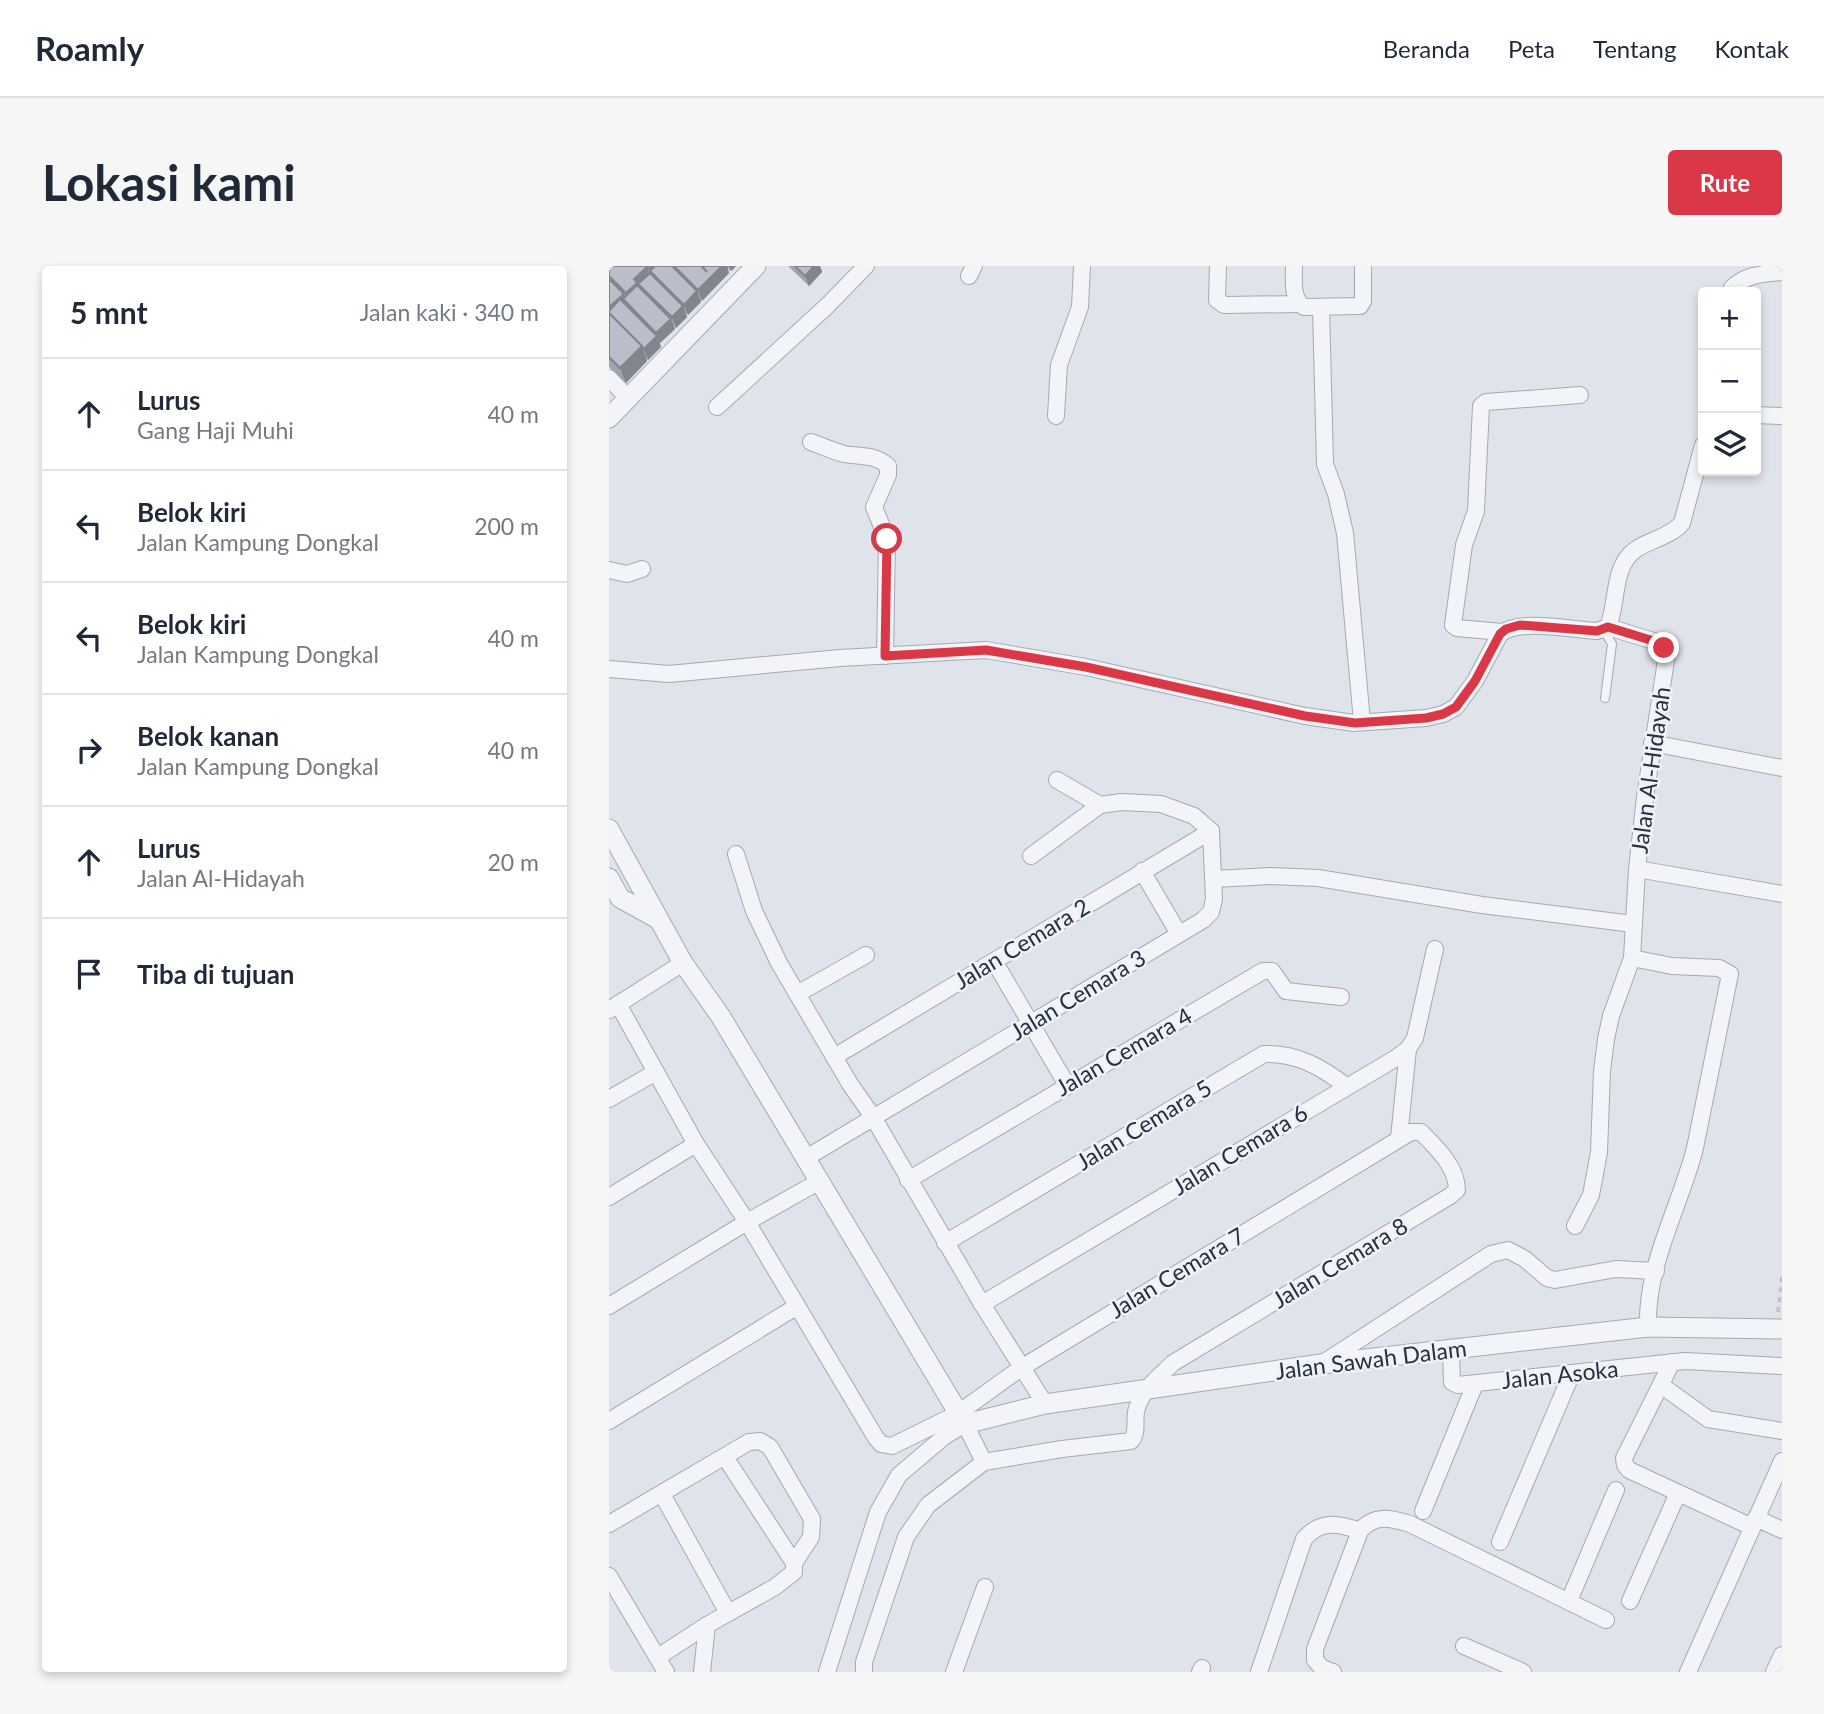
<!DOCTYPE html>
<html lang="id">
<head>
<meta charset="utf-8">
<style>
	:root { --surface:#fff; --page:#f6f6f7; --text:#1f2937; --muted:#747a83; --line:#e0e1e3; --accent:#db3847 }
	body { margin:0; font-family:Lato,sans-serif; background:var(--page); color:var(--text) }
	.controls { position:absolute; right:21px; top:21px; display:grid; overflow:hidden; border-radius:7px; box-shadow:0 4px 10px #0003 }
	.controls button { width:63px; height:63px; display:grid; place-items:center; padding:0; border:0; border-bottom:2px solid var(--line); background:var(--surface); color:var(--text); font:35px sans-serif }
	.stop { position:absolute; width:21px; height:21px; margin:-16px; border:5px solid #db3847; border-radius:50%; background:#fff }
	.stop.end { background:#db3847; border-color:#fff; box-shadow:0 2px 7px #0008 }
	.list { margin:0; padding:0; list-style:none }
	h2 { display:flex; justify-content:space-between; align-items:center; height:91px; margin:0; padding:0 28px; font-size:30px }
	h2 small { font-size:23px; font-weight:400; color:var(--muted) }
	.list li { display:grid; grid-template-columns:46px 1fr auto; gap:21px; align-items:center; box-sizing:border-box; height:112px; padding:0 28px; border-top:2px solid var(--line) }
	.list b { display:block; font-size:26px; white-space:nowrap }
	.list p { margin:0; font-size:23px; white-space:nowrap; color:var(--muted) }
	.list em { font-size:23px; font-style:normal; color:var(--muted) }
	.icon { flex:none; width:38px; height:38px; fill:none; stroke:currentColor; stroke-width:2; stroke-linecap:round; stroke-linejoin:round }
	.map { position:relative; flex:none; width:1173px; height:1406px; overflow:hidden; border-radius:7px }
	header { display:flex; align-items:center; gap:42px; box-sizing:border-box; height:98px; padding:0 35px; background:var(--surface); border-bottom:2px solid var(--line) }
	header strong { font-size:33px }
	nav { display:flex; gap:38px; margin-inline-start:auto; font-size:24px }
	.intro { display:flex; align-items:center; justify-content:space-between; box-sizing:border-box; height:168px; padding:0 42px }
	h1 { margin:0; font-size:49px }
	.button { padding:18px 32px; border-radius:7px; background:var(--accent); color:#fff; font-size:24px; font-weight:700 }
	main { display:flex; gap:42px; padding:0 42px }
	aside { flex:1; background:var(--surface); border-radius:7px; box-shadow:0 4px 10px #0003 }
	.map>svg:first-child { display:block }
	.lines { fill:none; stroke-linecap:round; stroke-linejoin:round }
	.service-casing { stroke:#a4a9b5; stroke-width:10 }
	.minor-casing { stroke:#a4a9b5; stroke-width:18 }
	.tertiary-casing { stroke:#a4a9b5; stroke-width:21 }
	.path { stroke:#bdc1c9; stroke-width:3.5; stroke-dasharray:5 5; stroke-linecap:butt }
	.service { stroke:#f2f4f8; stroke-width:8 }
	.minor { stroke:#f2f4f8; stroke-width:16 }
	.tertiary { stroke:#f2f4f8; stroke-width:19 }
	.wall { fill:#9fa3ae }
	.shaded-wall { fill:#82858d }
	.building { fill:#b9beca; stroke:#82858d; stroke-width:2 }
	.route { stroke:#db3847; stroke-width:9 }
	.labels { text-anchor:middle; stroke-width:5; stroke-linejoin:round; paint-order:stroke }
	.street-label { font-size:23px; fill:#262f43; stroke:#eff2f7 }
</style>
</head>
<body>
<header>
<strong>Roamly</strong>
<nav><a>Beranda</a><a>Peta</a><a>Tentang</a><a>Kontak</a></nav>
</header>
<div class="intro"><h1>Lokasi kami</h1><a class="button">Rute</a></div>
<main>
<aside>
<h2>5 mnt<small>Jalan kaki · 340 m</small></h2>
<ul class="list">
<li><svg class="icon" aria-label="ahead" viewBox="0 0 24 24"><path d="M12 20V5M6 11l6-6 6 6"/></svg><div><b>Lurus</b><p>Gang Haji Muhi</p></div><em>40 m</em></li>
<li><svg class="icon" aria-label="left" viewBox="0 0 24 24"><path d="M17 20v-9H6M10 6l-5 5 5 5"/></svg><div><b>Belok kiri</b><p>Jalan Kampung Dongkal</p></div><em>200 m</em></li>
<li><svg class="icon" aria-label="left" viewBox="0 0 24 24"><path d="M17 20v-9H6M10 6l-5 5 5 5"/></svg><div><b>Belok kiri</b><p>Jalan Kampung Dongkal</p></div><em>40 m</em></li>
<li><svg class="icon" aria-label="right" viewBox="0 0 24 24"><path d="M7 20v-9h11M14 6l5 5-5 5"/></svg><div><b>Belok kanan</b><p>Jalan Kampung Dongkal</p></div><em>40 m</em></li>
<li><svg class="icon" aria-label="ahead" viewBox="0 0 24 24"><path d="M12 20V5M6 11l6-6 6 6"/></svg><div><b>Lurus</b><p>Jalan Al-Hidayah</p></div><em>20 m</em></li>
<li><svg class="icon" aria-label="arrive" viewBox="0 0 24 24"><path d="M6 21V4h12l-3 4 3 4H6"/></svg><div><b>Tiba di tujuan</b></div></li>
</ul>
</aside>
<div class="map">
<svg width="1173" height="1406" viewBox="0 0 1173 1406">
	<rect width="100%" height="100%" fill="#dfe3ea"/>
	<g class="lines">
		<g class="service-casing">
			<path id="service" d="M994,363L1003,378L996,432"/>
		</g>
		<g class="minor-casing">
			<g id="minor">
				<path d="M609,0L608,34L615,39L691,38"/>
				<path d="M685,0C685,14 682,32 695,41L751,40L754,35V0"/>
				<path d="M360,10L365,0"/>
				<path d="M1123,26V22C1137,8 1154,8 1173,6"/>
				<path d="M712,41L716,198L727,228L736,267L753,456"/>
				<path d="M0,112L18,131"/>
				<path d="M108,141L219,39L257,0"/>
				<path d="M1147,149L1173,150"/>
				<path d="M447,150L450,99L471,41L473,0"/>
				<path d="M202,176C213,180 224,185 235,188C251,191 266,188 279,200V209L265,241L278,273L276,390"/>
				<path d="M0,304L18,308L33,303"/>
				<path d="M893,366L848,362L844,359L855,279L867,245L872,140L877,136L971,129"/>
				<path d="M0,403L60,408L231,392L377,384L477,401L696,450L745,457L817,452L834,448L847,441L866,415L891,368C910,352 963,364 988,365L999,361C1009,337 1003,301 1026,284C1040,274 1063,270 1073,257L1094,179"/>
				<path d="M1043,477L1173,502"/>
				<path d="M448,514L491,539L513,536L552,538L585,550L602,565"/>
				<path d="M127,588L145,645L170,697L241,818L264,851L373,1038L436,1138"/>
				<path d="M422,590L491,539"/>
				<path d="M1028,603L1173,628"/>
				<path d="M533,605L570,668"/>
				<path d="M605,613L662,610L709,612L873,639L1024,658"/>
				<path d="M1023,692L1063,700L1110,702L1121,708L1086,882C1071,941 1037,998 1039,1061"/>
				<path d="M385,695L458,819"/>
				<path d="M188,728L257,689"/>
				<path d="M9,738L87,878L138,956L267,1172L272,1178L283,1180L348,1148L412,1102L802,866H812C827,881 848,901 848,924L841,930L564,1097C550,1111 534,1122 528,1142C524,1153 530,1166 522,1175L453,1183L375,1196L319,1239L297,1271L255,1396V1406"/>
				<path d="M0,744L74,697"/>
				<path d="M225,791L602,565"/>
				<path d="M0,833L47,806"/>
				<path d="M790,872L799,783"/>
				<path d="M197,892L594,654L602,646L605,633L602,565"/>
				<path d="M299,914L654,705H663L677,725L732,731"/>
				<path d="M0,931L87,878"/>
				<path d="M966,960L982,929L986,908L990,886L993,805L997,773L1002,750L1023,692L1028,603L1036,531L1058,388L1051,377L999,361"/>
				<path d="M336,977L655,788C688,787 712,801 737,820"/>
				<path d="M373,1038L787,792L799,783L806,772L826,683"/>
				<path d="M0,1040L138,956L211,915"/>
				<path d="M842,1084L843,1116L849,1119L1076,1095L1173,1100"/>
				<path d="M1063,1096L1015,1192L1016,1199L1020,1204L1143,1261"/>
				<path d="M714,1097L882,988L899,984L916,993L938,1012L946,1014L1007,1003L1047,1005"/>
				<path d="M1052,1119L1099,1153L1173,1165"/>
				<path d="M0,1155L187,1041"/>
				<path d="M53,1228L119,1347"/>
				<path d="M814,1245L866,1118"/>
				<path d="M1147,1252L1173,1264"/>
				<path d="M0,1258L140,1176L151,1175L161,1181L203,1253L202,1271L185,1297"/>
				<path d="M891,1276L963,1107"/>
				<path d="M0,1310L57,1406"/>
				<path d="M960,1335L1007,1224"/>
				<path d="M1021,1335L1069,1227"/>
				<path d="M855,1380L914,1406"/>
				<path d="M49,1391L98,1359L166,1321L185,1306V1297L116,1191"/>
				<path d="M93,1406L98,1359"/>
				<path d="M218,1406L269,1246L290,1209L336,1170L356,1158L375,1196"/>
				<path d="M345,1406L376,1321"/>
				<path d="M591,1406L593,1402"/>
				<path d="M650,1406L695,1273C711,1254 729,1257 751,1265"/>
				<path d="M724,1406L713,1402L706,1394V1383L751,1265C765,1248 781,1252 801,1258L997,1354"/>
				<path d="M1079,1406L1173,1195"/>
				<path d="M1165,1406L1173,1389"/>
			</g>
		</g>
		<g class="tertiary-casing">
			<g id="tertiary">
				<path d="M0,152L147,0"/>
				<path d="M0,563L74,697L112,751L356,1158L436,1138L712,1098L1039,1061L1173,1063"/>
				<path d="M0,612L11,632L49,653"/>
			</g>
		</g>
		<path class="path" d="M1169,1046L1173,1010"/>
		<use href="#service" class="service"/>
		<use href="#minor" class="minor"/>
		<use href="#tertiary" class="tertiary"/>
	</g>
	<g class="wall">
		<path d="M0,0H127L122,5L119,2L120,7L93,35L91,33L92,36L79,49L77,47L78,51L67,62L64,59L66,63L51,77L52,81L39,94L37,92L38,95L17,117L0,101Z"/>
		<path d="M179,0H211L213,6L200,20Z"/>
	</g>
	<g class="shaded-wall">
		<path d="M113,0H118L120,7L93,35L89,24Z"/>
		<path d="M120,0H127L122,5Z"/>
		<path d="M205,0H211L213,6L200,20L196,10Z"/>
		<path d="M38,1L41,11L29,18L31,22L21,38L17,27L25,13Z"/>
		<path d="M88,25L92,36L79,49L75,39Z"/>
		<path d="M15,28L18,38L14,33L16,41L0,48V41Z"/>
		<path d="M74,40L78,51L67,62L63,51Z"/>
		<path d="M62,53L66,63L51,77L47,67Z"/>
		<path d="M48,70L52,81L39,94L35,83Z"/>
		<path d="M33,80L38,95L17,117L11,102Z"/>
	</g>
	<g class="building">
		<path d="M0,0H44L40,3L38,1L25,13L28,17L17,27L0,10Z"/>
		<path d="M46,0H63L88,25L75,39L41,5Z"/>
		<path d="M65,0H92L98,6L93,0H113L89,24Z"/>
		<path d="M186,0H205L196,10Z"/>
		<path d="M41,7L74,40L63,51L29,18Z"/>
		<path d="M0,13L15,28L0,41Z"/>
		<path d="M28,19L62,53L47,67L14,33Z"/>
		<path d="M11,33L48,70L35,83L0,47V45Z"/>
		<path d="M0,47L33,80L11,102L0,91Z"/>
	</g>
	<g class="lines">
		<path class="route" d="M278,273L276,390L377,384L477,401L696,450L746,457L817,452L834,448L847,441L866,415L891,368L897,363L911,359L988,365L999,361L1051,377L1055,382"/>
	</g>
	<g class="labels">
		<g class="street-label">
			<text transform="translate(1042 504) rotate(-82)" y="8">Jalan Al-Hidayah</text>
			<text transform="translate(413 678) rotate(-31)" y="8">Jalan Cemara 2</text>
			<text transform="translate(469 729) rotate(-31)" y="8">Jalan Cemara 3</text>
			<text transform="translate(515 786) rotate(-30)" y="8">Jalan Cemara 4</text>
			<text transform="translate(535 859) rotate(-31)" y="8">Jalan Cemara 5</text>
			<text transform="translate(631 884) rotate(-31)" y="8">Jalan Cemara 6</text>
			<text transform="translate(731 997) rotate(-31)" y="8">Jalan Cemara 8</text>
			<text transform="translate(568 1007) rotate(-31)" y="8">Jalan Cemara 7</text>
			<text transform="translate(762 1094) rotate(-7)" y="8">Jalan Sawah Dalam</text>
			<text transform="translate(951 1109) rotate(-6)" y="8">Jalan Asoka</text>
		</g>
	</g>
</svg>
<div class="controls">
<button>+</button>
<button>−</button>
<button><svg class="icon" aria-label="layers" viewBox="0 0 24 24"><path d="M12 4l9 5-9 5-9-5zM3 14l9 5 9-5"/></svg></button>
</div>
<div class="stop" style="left:278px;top:273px"></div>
<div class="stop end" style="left:1055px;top:382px"></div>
</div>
</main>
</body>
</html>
